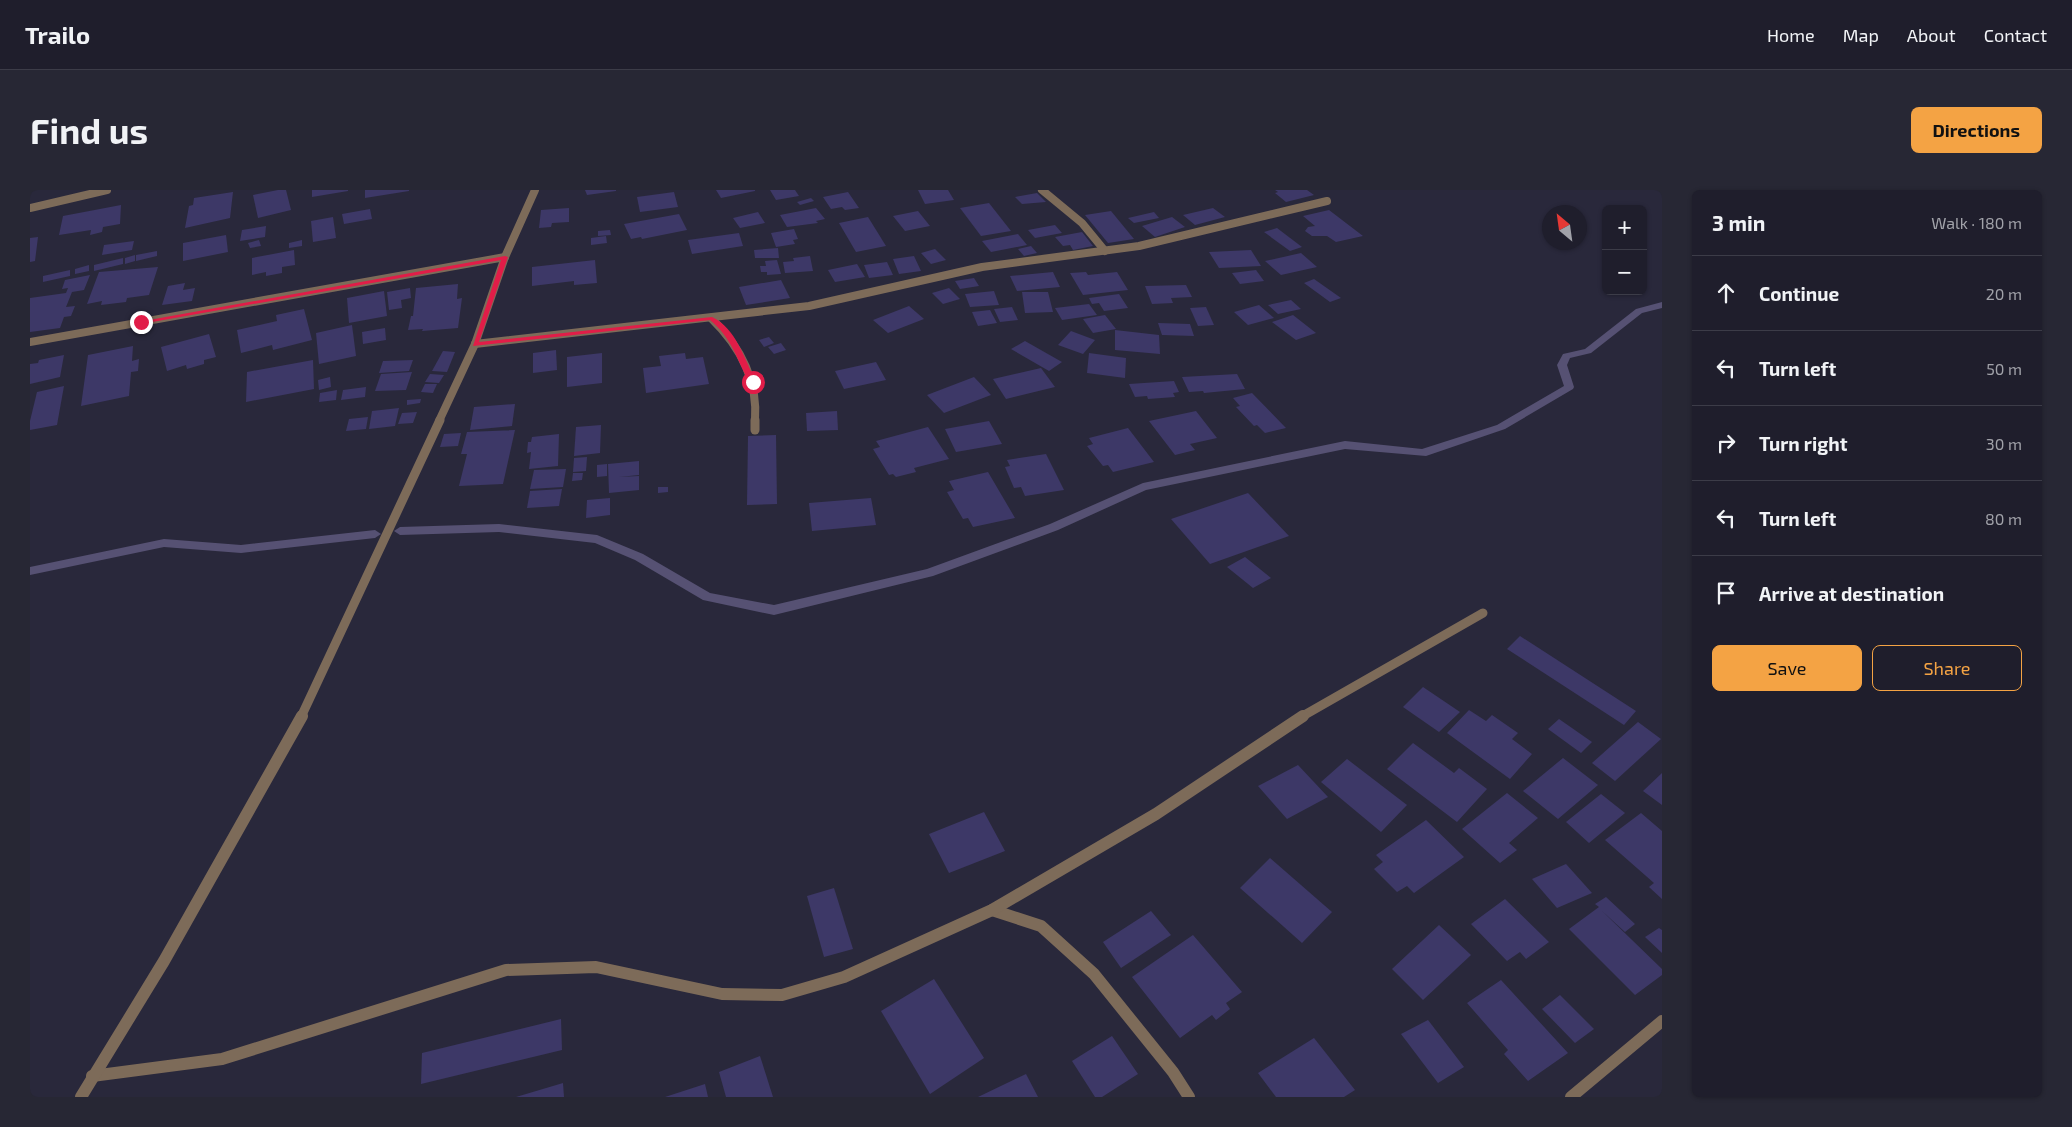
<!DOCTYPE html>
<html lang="en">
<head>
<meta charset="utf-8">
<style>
	:root { --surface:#1f1e2c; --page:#272734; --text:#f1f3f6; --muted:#a1a2a9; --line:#3c3c48; --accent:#f4a344 }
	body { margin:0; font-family:"Exo 2",sans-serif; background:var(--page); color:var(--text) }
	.controls { position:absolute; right:15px; top:15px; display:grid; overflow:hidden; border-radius:8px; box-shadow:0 1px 4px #0004 }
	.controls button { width:45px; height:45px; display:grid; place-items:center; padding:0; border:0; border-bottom:1px solid var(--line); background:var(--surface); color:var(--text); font:25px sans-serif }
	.compass { position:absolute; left:1512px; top:15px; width:45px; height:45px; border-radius:50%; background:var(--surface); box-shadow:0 1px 4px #0004; rotate:331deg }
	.stop { position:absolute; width:15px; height:15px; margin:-11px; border:4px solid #e11d48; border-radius:50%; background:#fff }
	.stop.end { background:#e11d48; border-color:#fff; box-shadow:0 1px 5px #0008 }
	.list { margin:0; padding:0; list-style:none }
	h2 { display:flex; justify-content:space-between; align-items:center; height:65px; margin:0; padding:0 20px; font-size:21px }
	h2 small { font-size:16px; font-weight:400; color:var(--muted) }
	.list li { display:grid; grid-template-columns:32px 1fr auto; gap:15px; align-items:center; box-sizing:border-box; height:75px; padding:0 20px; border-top:1px solid var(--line) }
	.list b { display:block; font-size:19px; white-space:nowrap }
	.list em { font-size:16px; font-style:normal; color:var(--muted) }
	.actions { display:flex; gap:10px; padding:15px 20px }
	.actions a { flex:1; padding:11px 0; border:1px solid var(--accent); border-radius:8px; text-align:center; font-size:18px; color:var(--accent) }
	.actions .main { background:var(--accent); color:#111 }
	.icon { flex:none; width:28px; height:28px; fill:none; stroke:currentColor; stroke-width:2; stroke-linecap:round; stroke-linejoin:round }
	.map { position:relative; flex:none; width:1632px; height:907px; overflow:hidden; border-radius:8px }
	header { display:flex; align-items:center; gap:30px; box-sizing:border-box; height:70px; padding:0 25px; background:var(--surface); border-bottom:1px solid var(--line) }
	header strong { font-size:24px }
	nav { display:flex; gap:28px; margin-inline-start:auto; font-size:18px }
	.intro { display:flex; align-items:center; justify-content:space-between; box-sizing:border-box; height:120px; padding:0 30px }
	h1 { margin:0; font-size:35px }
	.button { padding:12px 22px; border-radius:8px; background:var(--accent); color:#111; font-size:18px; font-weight:700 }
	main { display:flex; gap:30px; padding:0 30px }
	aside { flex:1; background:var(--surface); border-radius:8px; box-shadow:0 1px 4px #0004 }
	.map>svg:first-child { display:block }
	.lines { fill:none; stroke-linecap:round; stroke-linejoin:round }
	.stream { fill:#565173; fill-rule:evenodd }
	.building { fill:#3d3867 }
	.service-far1 { stroke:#7d6b59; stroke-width:8 }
	.service { stroke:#7d6b59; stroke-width:9 }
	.minor-far2 { stroke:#7d6b59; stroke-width:8 }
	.minor-far1 { stroke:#7d6b59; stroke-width:9 }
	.minor { stroke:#7d6b59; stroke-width:12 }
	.route { fill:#e11d48 }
</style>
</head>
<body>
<header>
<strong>Trailo</strong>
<nav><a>Home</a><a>Map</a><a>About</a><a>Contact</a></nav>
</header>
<div class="intro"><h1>Find us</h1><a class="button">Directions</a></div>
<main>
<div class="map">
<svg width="1632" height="907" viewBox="0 0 1632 907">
	<rect width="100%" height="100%" fill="#29283b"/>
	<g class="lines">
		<g class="stream">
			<path d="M1632,112V118L1612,123L1561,163L1540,168L1537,175L1544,197L1543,199L1475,239L1396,266L1315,259L1116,300L1028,340L903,386L744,425L673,410L605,370L565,353L469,342L370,345L364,341L370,337L469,334L567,345L613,364L680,403L744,415L897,379L1020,334L1113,293L1315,251L1392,259L1467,235L1534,196L1527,175L1533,164L1555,159L1606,119Z"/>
			<path d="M345,340L351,344L345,348L211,363L134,357L0,385V377L134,349L211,355Z"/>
		</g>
	</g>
	<g class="building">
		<path d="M248,0H256L261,20L228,28L223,5Z"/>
		<path d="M282,0H318V1L282,7Z"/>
		<path d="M335,0H379V1L335,8Z"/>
		<path d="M555,0H586V1L557,5Z"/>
		<path d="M686,0H725V1L691,8Z"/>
		<path d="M740,0H765L769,6L746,10Z"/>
		<path d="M888,0H918L924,10L895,14Z"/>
		<path d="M1245,0H1277L1284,5L1256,12L1245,3L1248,2Z"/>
		<path d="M203,2L200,28L155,38L159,16L163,15L164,8Z"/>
		<path d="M644,2L648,17L610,22L607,7Z"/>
		<path d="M818,2L829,18L815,20L812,17L801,19L793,7Z"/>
		<path d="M1007,3L1016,12L992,14L985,7Z"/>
		<path d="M781,8L784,11L770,15L767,12Z"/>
		<path d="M959,13L981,41L951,46L930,18Z"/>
		<path d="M91,15L90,34L73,37L72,42L60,45L61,40L29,45L33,26Z"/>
		<path d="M539,18V32L522,33L521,37L509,38L511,20Z"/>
		<path d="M786,18L795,29L786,31L788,33L757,37L750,25Z"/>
		<path d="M1183,18L1195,27L1165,35L1153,25Z"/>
		<path d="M340,19L342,29L314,34L312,24Z"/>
		<path d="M1299,20L1333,46L1306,52L1297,46H1282L1275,41L1278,37L1285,36L1273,26Z"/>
		<path d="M888,21L900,36L875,41L863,26Z"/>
		<path d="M1081,21L1104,49L1078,53L1055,25Z"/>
		<path d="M728,22L735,33L710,38L703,28Z"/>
		<path d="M1124,22L1129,28L1104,33L1098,28Z"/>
		<path d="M649,24L657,40L612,49L611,47L601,49L594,34Z"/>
		<path d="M303,27L306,48L283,52L281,31Z"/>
		<path d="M838,27L856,56L826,62L809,33Z"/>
		<path d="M1142,27L1155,37L1125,47L1112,36Z"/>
		<path d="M1025,35L1032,43L1005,48L998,40Z"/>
		<path d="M236,36L235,47L210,51L212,40Z"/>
		<path d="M1247,38L1272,57L1260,61L1234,42Z"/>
		<path d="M764,39L768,49L763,50L765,54L746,57L741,43Z"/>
		<path d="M580,40L581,45L568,46V41Z"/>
		<path d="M1052,42L1063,56L1043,60L1040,55L1033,56L1025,47Z"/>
		<path d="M709,43L713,56L662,64L658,50Z"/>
		<path d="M988,44L997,55L961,62L952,51Z"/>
		<path d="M196,45L198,62L153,71V53Z"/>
		<path d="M576,46L577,53L561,55V48Z"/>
		<path d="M8,47L5,71L0,72V48Z"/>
		<path d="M229,50L231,56L220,58L218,53Z"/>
		<path d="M272,50V56L259,58V53Z"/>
		<path d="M104,51L102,60L72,65L74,55Z"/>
		<path d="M1001,56L1007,63L994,66L988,59Z"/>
		<path d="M748,58L749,68H725L724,60Z"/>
		<path d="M905,59L916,70L901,74L891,63Z"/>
		<path d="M264,60L265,75L252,77V83L236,86V82L222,85V68Z"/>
		<path d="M1221,60L1231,76L1189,78L1179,62Z"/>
		<path d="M127,61V66L106,71V65Z"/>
		<path d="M1271,63L1287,77L1251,85L1235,71Z"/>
		<path d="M105,65V71L95,74V68Z"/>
		<path d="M780,66L783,81L755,83L753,72L764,71L763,68Z"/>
		<path d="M884,66L891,81L869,84L863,69Z"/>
		<path d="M93,68V74L64,81V75Z"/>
		<path d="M565,70L567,93L544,95V91L502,96V77Z"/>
		<path d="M747,70L751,84L737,85V82H731L730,76H736L735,71Z"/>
		<path d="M857,72L863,85L839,88L834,75Z"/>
		<path d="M827,74L835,87L805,92L798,80Z"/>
		<path d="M59,75V81L45,84V79Z"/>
		<path d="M128,77L119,105L97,108L96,112L71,115L72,111L57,114L69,82Z"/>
		<path d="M40,80V86L13,92V86Z"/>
		<path d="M1226,80L1234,91L1210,94L1202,83Z"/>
		<path d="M1023,82L1030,97L987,101L980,86Z"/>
		<path d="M1056,82L1058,85L1087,82L1098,100L1053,105L1040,83Z"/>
		<path d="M60,85L54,100L42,102L36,117L45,116L41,126L34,127L30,138L0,142V108L36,103L38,98L32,99L35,90Z"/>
		<path d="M944,88L949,96L930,99L925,91Z"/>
		<path d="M1284,89L1311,108L1300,112L1274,93Z"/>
		<path d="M751,90L760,108L716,115L709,97Z"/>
		<path d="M155,93L153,100L165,98L162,111L132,115L138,96Z"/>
		<path d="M428,94L427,109L432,108L428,138L392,141L393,139L378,140L381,126H383L386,98Z"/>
		<path d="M1156,95L1162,107L1141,108L1143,113L1122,114L1115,96Z"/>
		<path d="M380,98L381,108L371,110L372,118L359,120L357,102Z"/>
		<path d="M919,98L930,109L913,114L902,103Z"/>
		<path d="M354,101L357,126L319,133L317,108Z"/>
		<path d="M964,101L969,115L940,117L935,104Z"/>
		<path d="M992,102H1018L1023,122L995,123Z"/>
		<path d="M1089,104L1098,118L1074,121L1069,113L1062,114L1059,108Z"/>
		<path d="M1261,110L1271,119L1248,124L1238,115Z"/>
		<path d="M1059,114L1067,125L1032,130L1025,118Z"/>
		<path d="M1229,115L1244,128L1218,135L1204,122Z"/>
		<path d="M879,116L894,129L858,143L843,130Z"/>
		<path d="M982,117L988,130L970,132L964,119Z"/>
		<path d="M1176,117L1184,135L1168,136L1160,118Z"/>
		<path d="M274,119L282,150L243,160L242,155L211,163L207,140L247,131L246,125Z"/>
		<path d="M960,120L967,133L948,136L942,122Z"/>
		<path d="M1075,125L1086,139L1063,143L1053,129Z"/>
		<path d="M1263,125L1286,143L1266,150L1242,132Z"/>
		<path d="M1128,133L1160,134L1164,146L1132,145Z"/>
		<path d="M322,135L326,166L289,174L286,143Z"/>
		<path d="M355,138L356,150L333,154L332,142Z"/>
		<path d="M1085,140L1129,145L1130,164L1085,160Z"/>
		<path d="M1041,141L1065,150L1053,164L1028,155Z"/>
		<path d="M179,144L186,167L174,170V174L157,179L156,175L137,181L131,157Z"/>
		<path d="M739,147L744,153L734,157L729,150Z"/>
		<path d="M995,151L1032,172L1019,181L981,159Z"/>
		<path d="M751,153L756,160L744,164L738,157Z"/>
		<path d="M103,156L102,171L109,169L108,181L101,182L99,206L51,216L58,165Z"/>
		<path d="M526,160L527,180L503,183V163Z"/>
		<path d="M413,161L425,162L417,182L402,181Z"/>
		<path d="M572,163V193L537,197V167Z"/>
		<path d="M655,163L656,169L673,167L679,194L616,203L613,178L631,176L629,166Z"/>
		<path d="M1059,163L1096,168L1095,188L1057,183Z"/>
		<path d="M34,165L30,187L0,194V174L8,173L9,170Z"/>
		<path d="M283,170L284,199L216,212L217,182Z"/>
		<path d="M383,170L379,181L349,183L353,171Z"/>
		<path d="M846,172L856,190L814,199L805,181Z"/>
		<path d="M1011,178L1025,197L976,209L963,189Z"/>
		<path d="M382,182L376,200L345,201L351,184Z"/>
		<path d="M400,184L414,185L409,193L395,192Z"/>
		<path d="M1207,184L1215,199L1174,203L1173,201L1159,202L1152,187Z"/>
		<path d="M300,187L301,197L289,200L288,190Z"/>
		<path d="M944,187L961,205L914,223L897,205Z"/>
		<path d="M1144,191L1149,202L1143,203L1145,207L1118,209L1117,206L1105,207L1099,194Z"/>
		<path d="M395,194H407L403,203L391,202Z"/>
		<path d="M34,196L27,235L0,240V231L7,202Z"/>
		<path d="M336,197L335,207L311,210L313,200Z"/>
		<path d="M307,200L306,210L289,212L290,203Z"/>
		<path d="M1222,203L1256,238L1235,243L1227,235L1224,236L1206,217L1210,216L1203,208Z"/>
		<path d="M391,209L390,213L377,215V210Z"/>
		<path d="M485,214L482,236L440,240L444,217Z"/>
		<path d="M369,218L365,236L339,239L342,221Z"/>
		<path d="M807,221L808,240L777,241L776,223Z"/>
		<path d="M1166,221L1187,248L1160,254L1165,260L1145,265L1119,231Z"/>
		<path d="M387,222L383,233L368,234L372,223Z"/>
		<path d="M338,227L336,239L316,241L319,229Z"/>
		<path d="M959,231L972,254L926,262L915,239Z"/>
		<path d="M571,235L570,263L544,266L546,237Z"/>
		<path d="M898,237L919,269L884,278L886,282L866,287L863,284L859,285L843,259L850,257L846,251Z"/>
		<path d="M1098,238L1124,272L1083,282L1078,275L1073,276L1057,256L1063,254L1059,248Z"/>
		<path d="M485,240L473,294L429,296L437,264H431L437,242Z"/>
		<path d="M431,243L428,256L410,257L414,244Z"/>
		<path d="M529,244L528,276L499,279L501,262L497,263L498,252H501L502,247Z"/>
		<path d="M746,245L747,314L717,315L718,246Z"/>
		<path d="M1016,264L1034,300L995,306L991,297L984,298L975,277L980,276L977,270Z"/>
		<path d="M557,267L556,281L543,282L544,268Z"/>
		<path d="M609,271V285L589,287L609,286V300L579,303L578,274Z"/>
		<path d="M577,274V286L567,287V275Z"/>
		<path d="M536,279L533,297L500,299L504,280Z"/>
		<path d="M958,282L985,328L943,337L938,328L933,329L917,302L924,300L919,291Z"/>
		<path d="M543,283H553L552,290L542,291Z"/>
		<path d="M628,297H638V302L628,303Z"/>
		<path d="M532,299L529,316L497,318L500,301Z"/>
		<path d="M1218,303L1259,346L1180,374L1141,329Z"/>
		<path d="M580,308V325L556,328L557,310Z"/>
		<path d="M841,308L846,335L782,341L779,313Z"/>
		<path d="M1215,367L1241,388L1223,398L1197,377Z"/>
		<path d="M1490,446L1606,521L1594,535L1477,459Z"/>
		<path d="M1393,497L1430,522L1409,542L1373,517Z"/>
		<path d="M1439,520L1456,531L1462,525L1488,543L1482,549L1502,564L1480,589L1417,543Z"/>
		<path d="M1529,529L1562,552L1551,563L1518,539Z"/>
		<path d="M1608,532L1631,549L1585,591L1562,573Z"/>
		<path d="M1383,553L1424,583L1429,578L1457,599L1427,632L1357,579Z"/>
		<path d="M1533,568L1568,595L1528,629L1493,601Z"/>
		<path d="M1317,569L1377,615L1351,642L1291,592Z"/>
		<path d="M1268,575L1298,607L1257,629L1228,596Z"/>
		<path d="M1632,583V615L1613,601Z"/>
		<path d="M1477,603L1508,628L1479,653L1487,660L1470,673L1432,639Z"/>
		<path d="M1571,604L1595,623L1559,653L1536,632Z"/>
		<path d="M954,622L975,661L919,683L899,644Z"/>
		<path d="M1611,623L1632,641V709L1619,697L1624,693L1575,650Z"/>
		<path d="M1396,630L1434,667L1384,703L1377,696L1367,702L1344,679L1353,672L1346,665Z"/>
		<path d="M1240,668L1302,722L1272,753L1210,698Z"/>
		<path d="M1536,674L1562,703L1527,718L1502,689Z"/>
		<path d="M804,698L823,759L794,767L777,706Z"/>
		<path d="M1576,707L1605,734L1595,742L1571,720L1632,779V785L1605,805L1539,739L1569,717L1565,714Z"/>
		<path d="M1475,709L1519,752L1496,769L1490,762L1477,771L1441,734Z"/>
		<path d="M1121,721L1141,745L1091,778L1073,752Z"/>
		<path d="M1409,735L1441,765L1393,810L1362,779Z"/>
		<path d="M1629,738L1632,740V763L1615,747Z"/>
		<path d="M1163,745L1212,802L1196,813L1200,819L1186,830L1182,825L1150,848L1102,787Z"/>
		<path d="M904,789L954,868L900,904L851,821Z"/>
		<path d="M1471,790L1538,863L1498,891L1474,864L1478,860L1437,813Z"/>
		<path d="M1530,805L1564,839L1545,853L1512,819Z"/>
		<path d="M531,829L532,860L391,894L392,863Z"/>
		<path d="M1398,830L1434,877L1408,893L1371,844Z"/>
		<path d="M1082,846L1108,884L1072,907H1065L1042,871Z"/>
		<path d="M1284,848L1325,900L1314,907H1246L1228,883Z"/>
		<path d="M730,866L743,907H696L689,882Z"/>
		<path d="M996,884L1008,907H948Z"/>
		<path d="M533,893L534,907H486Z"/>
		<path d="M675,894L678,907H635Z"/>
	</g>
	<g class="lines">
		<path class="service-far1" d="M681,128C710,156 728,191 725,231"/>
		<path class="service" d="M725,240V230"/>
		<g class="minor-far2">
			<path d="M1012,0L1052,33L1075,61"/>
			<path d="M0,18L77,0"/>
			<path d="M0,152L475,67"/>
			<path d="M445,154L779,116L952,77L1109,56L1297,11"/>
			<path d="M409,231L445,154L475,67L505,0"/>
		</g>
		<g class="minor-far1">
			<path d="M271,527L410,230"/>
			<path d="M1271,527L1453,423"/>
		</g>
		<g class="minor">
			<path d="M962,720L1011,736L1064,784L1143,882L1159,907"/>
			<path d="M62,886L192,869L476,780L566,777L692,804L752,805L814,787L962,720L1126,624L1273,526"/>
			<path d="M51,907L134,771L272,526"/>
			<path d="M1541,907L1632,831"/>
		</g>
	</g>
	<path class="route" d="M475,66L478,67L449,152L682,127C706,138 715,170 726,192L720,194C707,170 702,148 680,130L443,156L471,70L111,134L108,132Z"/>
</svg>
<div class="controls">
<button>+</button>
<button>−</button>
</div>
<svg class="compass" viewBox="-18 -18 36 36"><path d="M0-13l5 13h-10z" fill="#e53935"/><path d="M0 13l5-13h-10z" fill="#a1a2a9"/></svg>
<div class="stop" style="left:723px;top:192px"></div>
<div class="stop end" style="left:111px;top:132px"></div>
</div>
<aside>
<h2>3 min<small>Walk · 180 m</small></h2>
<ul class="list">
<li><svg class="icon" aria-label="ahead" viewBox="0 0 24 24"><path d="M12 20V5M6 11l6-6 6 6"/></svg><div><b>Continue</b></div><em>20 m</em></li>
<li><svg class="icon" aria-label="left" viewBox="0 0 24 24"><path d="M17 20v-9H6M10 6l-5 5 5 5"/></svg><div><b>Turn left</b></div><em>50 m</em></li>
<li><svg class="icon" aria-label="right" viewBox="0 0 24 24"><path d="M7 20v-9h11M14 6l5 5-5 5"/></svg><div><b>Turn right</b></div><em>30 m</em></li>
<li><svg class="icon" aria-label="left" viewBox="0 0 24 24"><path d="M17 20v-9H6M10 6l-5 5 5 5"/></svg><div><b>Turn left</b></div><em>80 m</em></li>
<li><svg class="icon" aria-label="arrive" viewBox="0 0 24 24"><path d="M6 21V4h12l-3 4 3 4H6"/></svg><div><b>Arrive at destination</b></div></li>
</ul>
<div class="actions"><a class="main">Save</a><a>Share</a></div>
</aside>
</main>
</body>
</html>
